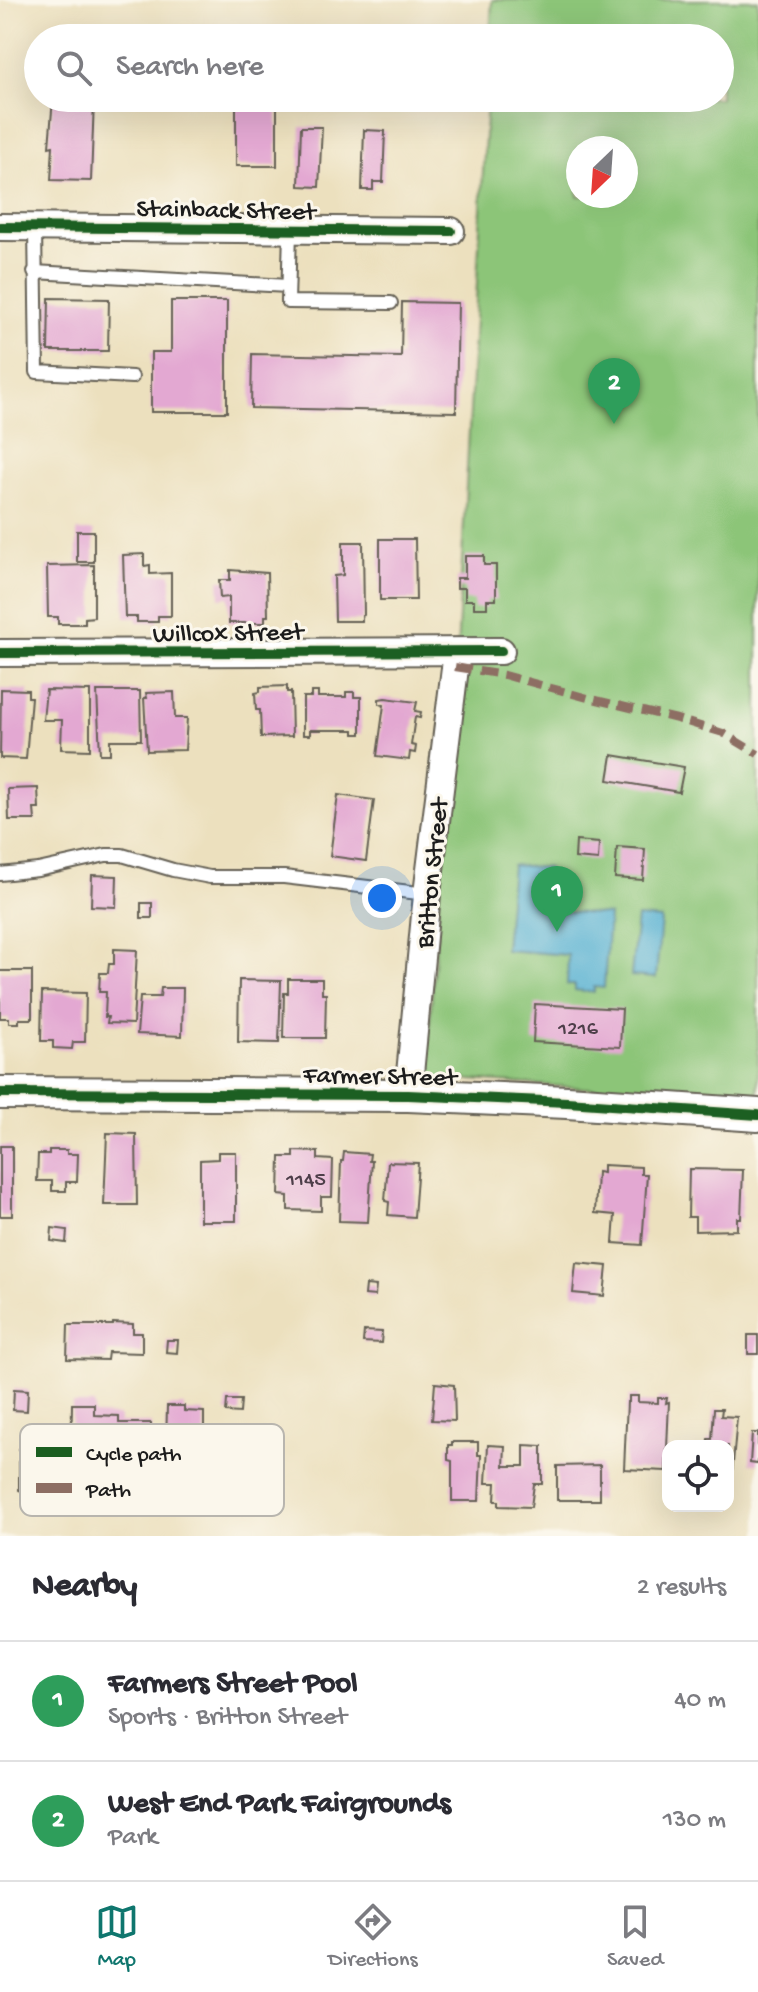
<!DOCTYPE html>
<html lang="en">
<head>
<meta charset="utf-8">
<style>
	:root { --surface:#fff; --page:#f2f2f3; --text:#2b2b33; --muted:#7c7c81; --line:#e1e1e2; --accent:#0f766e }
	body { margin:0; font-family:"Gochi Hand",sans-serif; background:var(--page); color:var(--text) }
	.controls { position:absolute; right:24px; bottom:24px; display:grid; overflow:hidden; border-radius:16px; box-shadow:0 8px 32px #0002 }
	.controls button { width:72px; height:72px; display:grid; place-items:center; padding:0; border:0; border-bottom:2px solid var(--line); background:var(--surface); color:var(--text); font:40px sans-serif }
	.compass { position:absolute; left:566px; top:136px; width:72px; height:72px; border-radius:50%; background:var(--surface); box-shadow:0 8px 32px #0002; rotate:205deg }
	.you { position:absolute; left:382px; top:898px; width:28px; height:28px; margin:-20px; border:6px solid #fff; border-radius:50%; background:#1a73e8; box-shadow:0 0 0 12px #1a73e833 }
	.badge { display:grid; place-items:center; width:52px; height:52px; border-radius:50%; background:var(--accent); color:#fff; font-size:26px; font-weight:700 }
	.pin { position:absolute; translate:-50% -66px; filter:drop-shadow(0 2px 4px #0008) }
	.pin::after { content:''; position:absolute; top:42px; width:28px; height:24px; background:inherit; clip-path:polygon(0 0,100% 0,50% 100%) }
	.list { margin:0; padding:0; list-style:none }
	h2 { display:flex; justify-content:space-between; align-items:center; height:104px; margin:0; padding:0 32px; font-size:34px }
	h2 small { font-size:26px; font-weight:400; color:var(--muted) }
	.list li { display:grid; grid-template-columns:52px 1fr auto; gap:24px; align-items:center; box-sizing:border-box; height:120px; padding:0 32px; border-top:2px solid var(--line) }
	.list b { display:block; font-size:30px; white-space:nowrap }
	.list p { margin:0; font-size:26px; white-space:nowrap; color:var(--muted) }
	.list em { font-size:26px; font-style:normal; color:var(--muted) }
	.icon { flex:none; width:44px; height:44px; fill:none; stroke:currentColor; stroke-width:2; stroke-linecap:round; stroke-linejoin:round }
	.map { position:relative; flex:none; width:758px; height:1536px; overflow:hidden }
	.search { position:absolute; background:var(--surface); box-shadow:0 8px 32px #0002; left:24px; right:24px; top:24px; height:88px; display:flex; align-items:center; gap:20px; box-sizing:border-box; padding:0 28px; border-radius:44px; color:var(--muted); font-size:30px }
	.sheet { height:344px; background:var(--surface) }
	nav { display:flex; justify-content:space-around; align-items:center; box-sizing:border-box; height:112px; border-top:2px solid var(--line); background:var(--surface); font-size:22px; color:var(--muted) }
	nav a { display:grid; justify-items:center; gap:4px }
	nav .on { color:var(--accent) }
	.map>svg:first-child { display:block }
	.green { fill:#8cc578; stroke:#54704a; stroke-width:2; fill-rule:evenodd }
	.water { fill:#54b0d2; stroke:#386677; stroke-width:2 }
	.building { fill:#e3a8d2 }
	.lines { fill:none; stroke-linecap:round; stroke-linejoin:round }
	.service-casing { stroke:#656155; stroke-width:16 }
	.minor-casing { stroke:#656155; stroke-width:30 }
	.tertiary-casing { stroke:#656155; stroke-width:36 }
	.service { stroke:#fff; stroke-width:12 }
	.minor { stroke:#fff; stroke-width:26 }
	.tertiary { stroke:#fff; stroke-width:32 }
	.quiet { stroke:#8d6e63; stroke-width:8; stroke-dasharray:16 8; stroke-linecap:butt }
	.cycleway-casing { stroke:#fbf7ec; stroke-width:15 }
	.cycleway { stroke:#1b5e20; stroke-width:10 }
	.labels { text-anchor:middle; stroke-width:6; stroke-linejoin:round; paint-order:stroke }
	.number-label { font-size:22px; fill:#4e3f4a }
	.street-label { font-size:26px; fill:#1c1c1c; stroke:#fbf7ec }
	.key { fill:#fbf7ec; stroke:#b8b5ae; stroke-width:2 }
	.key-label { font-size:22px; fill:#1c1c1c }
</style>
</head>
<body>
<div class="map">
<svg width="758" height="1536" viewBox="0 0 758 1536">
	<rect width="100%" height="100%" fill="#fbf7ec"/>
	<filter id="ink" filterUnits="userSpaceOnUse"><feTurbulence type="fractalNoise" baseFrequency=".0125" numOctaves="2"/><feDisplacementMap in="SourceGraphic" scale="16" xChannelSelector="R" yChannelSelector="G"/><feConvolveMatrix kernelMatrix="1 2 1 2 8 2 1 2 1" color-interpolation-filters="sRGB"/></filter>
	<filter id="wash" filterUnits="userSpaceOnUse"><feTurbulence type="fractalNoise" baseFrequency=".006" numOctaves="4" result="noise"/><feDisplacementMap in="SourceGraphic" scale="32" xChannelSelector="R" yChannelSelector="G"/><feGaussianBlur stdDeviation="1.8" result="paint"/><feColorMatrix in="noise" values="0 0 0 0 0 0 0 0 0 0 0 0 0 0 0 0 0 1.4 0 .05"/><feComposite in="paint" operator="in"/></filter>
	<g filter="url(#wash)">
		<rect width="100%" height="100%" fill="#ece0be"/>
		<path class="green" d="M492,0H758V1100L426,1077L457,652L487,98H720V38H490ZM578,148H626V196H578Z"/>
		<g class="water">
			<path d="M512,865L548,868L545,910L609,915L604,988L594,987V992L575,990V985H567L568,955L505,950Z"/>
			<path d="M637,917L661,919L656,978L631,976Z"/>
		</g>
		<g id="blocks">
			<g class="building">
				<path d="M53,98L94,100L91,181L51,180L53,146L49,147Z"/>
				<rect x="236" y="98" width="41" height="68"/>
				<path d="M301,127H322L319,187L299,186Z"/>
				<path d="M364,130L385,131L383,182H373V190H362Z"/>
				<path d="M49,298L109,299L108,351H48Z"/>
				<path d="M171,301H227V412H151V352H171Z"/>
				<path d="M402,302L458,303L456,412L251,408L252,354L401,357Z"/>
				<rect x="77" y="531" width="17" height="31"/>
				<path d="M380,539H415L416,600H380Z"/>
				<path d="M343,542H363L364,615L362,616V621H335L334,576L343,575Z"/>
				<path d="M144,554V566L150,565V574L171,573V616H158V622H137V617H125L123,555Z"/>
				<path d="M465,556H484V565H496V600H487V608H474V600H465V588H457V578H465Z"/>
				<path d="M94,565V617L85,618V624H58V617H48L47,566Z"/>
				<path d="M230,570L267,573L268,616H265V623H229V597L220,598L219,580H230Z"/>
				<path d="M287,686V692H291L292,736L261,737L260,710H256L255,693L260,692V687Z"/>
				<path d="M1,689L28,690V697H31L26,759L0,758Z"/>
				<path d="M46,690L90,691V750L61,749L62,720H43Z"/>
				<path d="M97,691H140L141,740H110V754H100Z"/>
				<path d="M174,692L175,718H187L185,750L147,751L144,698H147L146,693Z"/>
				<path d="M311,692H318V697H346V692H354V697H361V734H354V730H310V735H303V697H311Z"/>
				<path d="M385,698L417,702L415,711L421,712L420,718L415,717L411,745L416,746L415,753L410,752L409,760L377,756L384,705L379,704V699Z"/>
				<path d="M612,755L684,767L679,792L608,780Z"/>
				<path d="M38,788L39,809H34L35,820H9L8,789Z"/>
				<path d="M338,795L374,800L366,861L330,856Z"/>
				<path d="M576,841L599,843L598,860L575,858Z"/>
				<path d="M617,847L645,849L643,880L615,878Z"/>
				<path d="M92,875L117,876L116,907L91,906Z"/>
				<rect x="141" y="903" width="11" height="15"/>
				<path d="M114,949L137,950L133,1024L107,1023L108,1017H105L106,992H99L100,973H108L109,964H114Z"/>
				<path d="M0,971H32V1019H19V1023H9V1018H0Z"/>
				<path d="M288,979H322V994H326L325,1038H283L284,993H288Z"/>
				<path d="M239,980L281,981L279,1043L238,1042Z"/>
				<path d="M161,988H183L182,1036L137,1034L140,997H160Z"/>
				<path d="M42,992L86,993L85,1042H73L72,1049L53,1048V1041H41Z"/>
				<path d="M535,1004L622,1009L620,1047L533,1042Z"/>
				<path d="M107,1133L136,1134L137,1205H104Z"/>
				<rect x="0" y="1146" width="12" height="70"/>
				<path d="M49,1150H67V1154H78L77,1182H66V1191H52V1181H37L38,1154H49Z"/>
				<path d="M294,1151L318,1152V1159L333,1160L332,1197H321V1211L288,1210V1196L279,1195L280,1157H294Z"/>
				<path d="M218,1152H236V1221H200V1160L218,1159Z"/>
				<path d="M344,1152L370,1154L369,1161H372L368,1222L339,1221L341,1161H343Z"/>
				<path d="M388,1162L418,1163L414,1217L388,1215L389,1202L385,1201Z"/>
				<path d="M603,1165L641,1167V1174H647L642,1245L613,1243L615,1215L595,1213L597,1172L603,1173Z"/>
				<path d="M689,1169L743,1170L741,1218H737V1230L695,1231V1217H688Z"/>
				<path d="M52,1228L67,1230L66,1243L51,1241Z"/>
				<path d="M576,1263L607,1266L604,1296L573,1293Z"/>
				<path d="M366,1285L376,1286L375,1296L365,1295Z"/>
				<path d="M113,1323L133,1324V1333H142V1353L108,1352L107,1360L67,1359L68,1325H113Z"/>
				<path d="M364,1331L382,1332L381,1343L363,1342Z"/>
				<rect x="748" y="1335" width="10" height="19"/>
				<path d="M167,1340H178L177,1353L166,1352Z"/>
				<path d="M435,1383L454,1385L455,1421L432,1420Z"/>
				<path d="M14,1389L28,1390L27,1411L13,1410Z"/>
				<path d="M629,1396H638V1402L658,1403V1398H667L666,1403L669,1402L666,1471L624,1469L627,1402H629Z"/>
				<path d="M227,1400H241L240,1413L226,1412Z"/>
				<path d="M72,1404H94V1415L119,1416V1423H151L150,1475H95V1465H71Z"/>
				<path d="M167,1406H184V1411L204,1412V1491H201V1498L169,1497V1490H165Z"/>
				<path d="M714,1409H722L721,1416L737,1417L730,1498L728,1497V1446H707L708,1439H712Z"/>
				<path d="M752,1433H758V1464L750,1463Z"/>
				<path d="M32,1441H48L47,1449H50L49,1490H47V1496H22V1491L19,1490V1449H32Z"/>
				<path d="M452,1442H478V1455H481L479,1501H452V1461L448,1460V1445H452Z"/>
				<path d="M488,1445L505,1446L504,1466H524V1445L542,1446V1484H534L531,1507L499,1506V1501H495L496,1483H486Z"/>
				<path d="M600,1465V1500H557V1466Z"/>
			</g>
		</g>
	</g>
	<g filter="url(#ink)">
		<use href="#blocks" fill-opacity="0" stroke="#656155" stroke-width="2"/>
		<g class="lines">
			<g class="service-casing">
				<g id="service">
					<path d="M35,228L37,372L132,377"/>
					<path d="M290,231L288,302L391,303"/>
					<path d="M34,272L288,286"/>
					<path d="M0,874L38,870L106,855H122L173,870L210,877H284L427,894"/>
				</g>
			</g>
			<g class="minor-casing">
				<g id="minor">
					<path d="M0,227L451,231"/>
					<path d="M0,653L501,651"/>
					<path d="M408,1095L427,894L457,652"/>
				</g>
			</g>
			<g class="tertiary-casing">
				<path id="tertiary" d="M0,1093L408,1095L567,1102L758,1115"/>
			</g>
			<use href="#service" class="service"/>
			<use href="#minor" class="minor"/>
			<use href="#tertiary" class="tertiary"/>
			<path class="quiet" d="M455,667L504,675L588,698L677,719L723,733L758,754"/>
			<g class="cycleway-casing">
				<g id="cycleway">
					<path d="M0,227L451,231"/>
					<path d="M0,653L501,651"/>
					<path d="M0,1093L408,1095L567,1102L758,1115"/>
				</g>
			</g>
			<use href="#cycleway" class="cycleway"/>
		</g>
	</g>
	<g class="labels">
		<g class="number-label">
			<text x="578" y="1034">1216</text>
			<text x="306" y="1185">1145</text>
		</g>
		<g class="street-label">
			<text transform="translate(226 208) rotate(1)" y="9">Stainback Street</text>
			<text transform="translate(228 631) rotate(-1)" y="9">Willcox Street</text>
			<text transform="translate(430 873) rotate(-84)" y="9">Britton Street</text>
			<text transform="translate(380 1074) rotate(1)" y="9">Farmer Street</text>
		</g>
	</g>
	<rect x="20" y="1424" width="264" height="92" rx="12" class="key"/>
	<rect x="36" y="1447" width="36" height="10" fill="#1b5e20"/>
	<rect x="36" y="1483" width="36" height="10" fill="#8d6e63"/>
	<g class="key-label">
		<text x="86" y="1460">Cycle path</text>
		<text x="86" y="1496">Path</text>
	</g>
</svg>
<div class="controls">
<button><svg class="icon" aria-label="locate" viewBox="0 0 24 24"><circle cx="12" cy="12" r="6"/><path d="M12 2v4M12 18v4M2 12h4M18 12h4"/></svg></button>
</div>
<svg class="compass" viewBox="-18 -18 36 36"><path d="M0-13l5 13h-10z" fill="#e53935"/><path d="M0 13l5-13h-10z" fill="#7c7c81"/></svg>
<div class="you"></div>
<div class="pin badge" style="left:557px;top:932px;background:#2e9e5b">1</div>
<div class="pin badge" style="left:614px;top:424px;background:#2e9e5b">2</div>
<div class="search"><svg class="icon" aria-label="search" viewBox="0 0 24 24"><circle cx="10" cy="10" r="6"/><path d="M15 15l6 6"/></svg>Search here</div>
</div>
<section class="sheet">
<h2>Nearby<small>2 results</small></h2>
<ul class="list">
<li><span class="badge" style="background:#2e9e5b">1</span><div><b>Farmers Street Pool</b><p>Sports · Britton Street</p></div><em>40 m</em></li>
<li><span class="badge" style="background:#2e9e5b">2</span><div><b>West End Park Fairgrounds</b><p>Park</p></div><em>130 m</em></li>
</ul>
</section>
<nav>
<a class="on"><svg class="icon" aria-label="map" viewBox="0 0 24 24"><path d="M3 6l6-2 6 2 6-2v14l-6 2-6-2-6 2zM9 4v14M15 6v14"/></svg>Map</a>
<a><svg class="icon" aria-label="directions" viewBox="0 0 24 24"><path d="M12 3l9 9-9 9-9-9zM9 14v-3h6M13 9l2 2-2 2"/></svg>Directions</a>
<a><svg class="icon" aria-label="saved" viewBox="0 0 24 24"><path d="M7 4h10v16l-5-4-5 4z"/></svg>Saved</a>
</nav>
</body>
</html>
